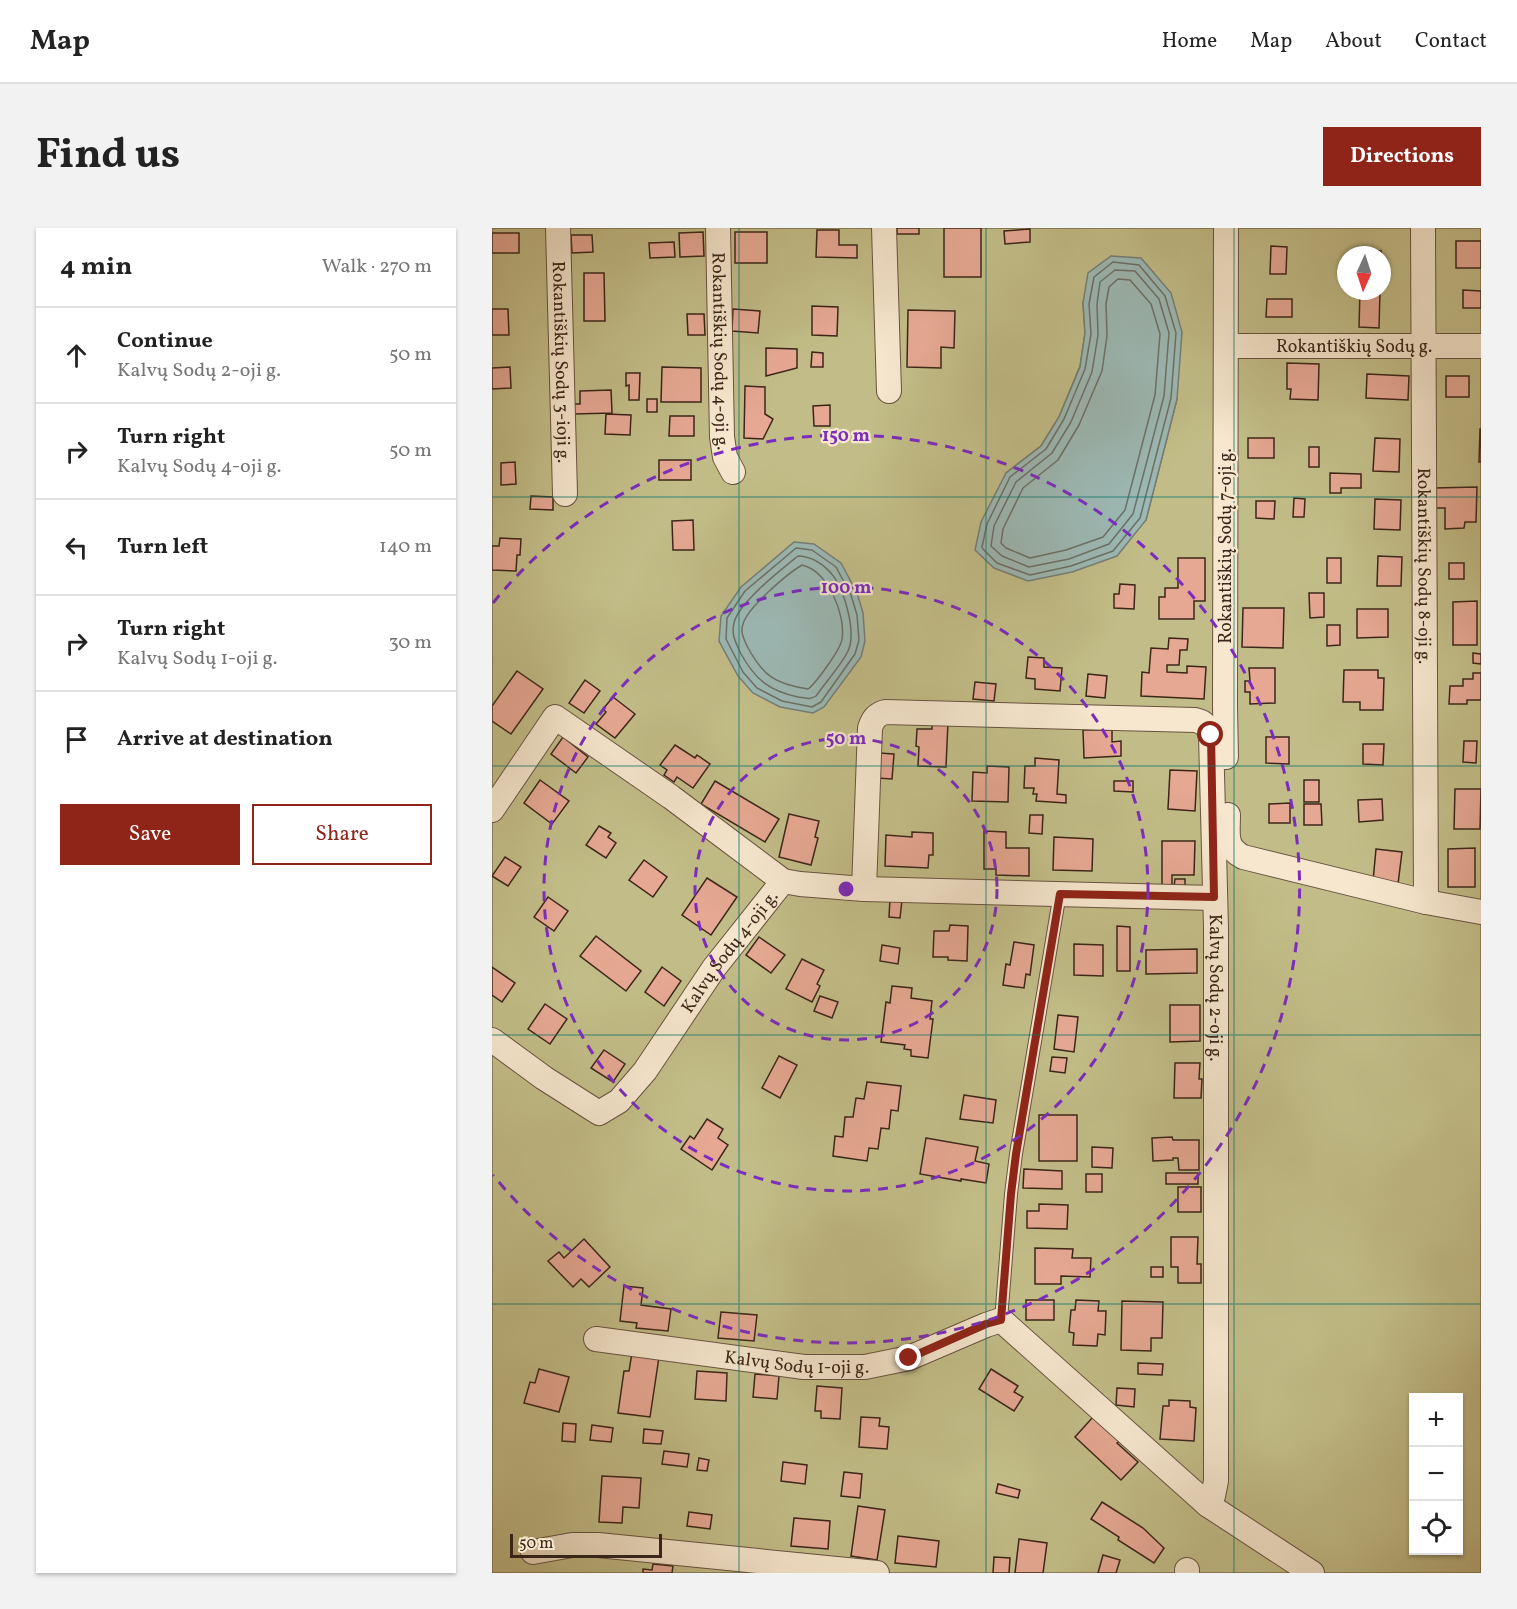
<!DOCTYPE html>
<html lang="en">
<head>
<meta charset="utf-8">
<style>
	:root { --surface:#fff; --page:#f2f2f2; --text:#222; --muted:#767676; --line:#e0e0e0; --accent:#8f2418 }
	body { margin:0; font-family:Vollkorn,serif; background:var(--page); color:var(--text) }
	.controls { position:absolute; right:18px; bottom:18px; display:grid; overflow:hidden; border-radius:0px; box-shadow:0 2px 4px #0004 }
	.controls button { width:54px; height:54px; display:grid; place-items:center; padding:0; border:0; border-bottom:2px solid var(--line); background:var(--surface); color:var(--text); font:30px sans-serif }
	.compass { position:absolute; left:845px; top:18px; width:54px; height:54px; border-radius:50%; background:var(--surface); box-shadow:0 2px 4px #0004; rotate:183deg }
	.scale { position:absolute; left:18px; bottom:15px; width:152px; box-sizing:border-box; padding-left:6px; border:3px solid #3c2619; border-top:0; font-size:16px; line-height:21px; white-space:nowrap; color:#3c2619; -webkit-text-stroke:4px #f6e7ce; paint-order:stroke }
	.stop { position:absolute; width:18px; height:18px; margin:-14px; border:4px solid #8f2418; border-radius:50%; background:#fff }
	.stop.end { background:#8f2418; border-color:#fff; box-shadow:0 2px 6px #0008 }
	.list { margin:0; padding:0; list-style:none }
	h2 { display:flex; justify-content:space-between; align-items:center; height:78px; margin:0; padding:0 24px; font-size:26px }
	h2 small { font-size:20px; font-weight:400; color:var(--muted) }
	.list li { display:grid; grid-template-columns:39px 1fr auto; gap:18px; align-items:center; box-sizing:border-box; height:96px; padding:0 24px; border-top:2px solid var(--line) }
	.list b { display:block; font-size:22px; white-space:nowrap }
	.list p { margin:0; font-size:20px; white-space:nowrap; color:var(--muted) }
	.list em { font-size:20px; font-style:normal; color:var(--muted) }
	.actions { display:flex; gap:12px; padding:18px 24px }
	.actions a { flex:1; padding:14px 0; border:2px solid var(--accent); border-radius:0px; text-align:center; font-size:21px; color:var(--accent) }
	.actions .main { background:var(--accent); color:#fff }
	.icon { flex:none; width:33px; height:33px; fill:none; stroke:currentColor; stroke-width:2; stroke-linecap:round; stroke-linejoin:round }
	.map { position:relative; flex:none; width:989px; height:1345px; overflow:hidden; border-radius:0px }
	header { display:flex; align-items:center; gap:36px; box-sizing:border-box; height:84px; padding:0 30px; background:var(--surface); border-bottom:2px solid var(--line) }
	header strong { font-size:28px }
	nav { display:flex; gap:33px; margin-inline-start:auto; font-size:21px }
	.intro { display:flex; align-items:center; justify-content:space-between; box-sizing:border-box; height:144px; padding:0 36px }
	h1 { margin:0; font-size:42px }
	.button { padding:15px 27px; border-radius:0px; background:var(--accent); color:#fff; font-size:21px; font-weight:700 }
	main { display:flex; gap:36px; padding:0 36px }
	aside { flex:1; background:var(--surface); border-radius:0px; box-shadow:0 2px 4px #0004 }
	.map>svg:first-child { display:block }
	.green { fill:#c2bd88; stroke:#7f7250; stroke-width:1.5; fill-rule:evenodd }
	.water { fill:#9cb9b5; stroke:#767e77; stroke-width:1.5 }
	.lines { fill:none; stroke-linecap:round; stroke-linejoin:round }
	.shore { stroke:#6c7067; stroke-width:1.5 }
	.building { fill:#e6a893; stroke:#3c2619; stroke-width:1.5 }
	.service-casing { stroke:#695340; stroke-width:14 }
	.minor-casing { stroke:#695340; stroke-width:26 }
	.service { stroke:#f6e7ce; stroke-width:12 }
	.minor { stroke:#f6e7ce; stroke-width:24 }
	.route { stroke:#8f2418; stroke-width:8 }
	.grid { fill:none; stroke:#0f766e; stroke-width:1.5; stroke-opacity:0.55 }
	.ring { fill:none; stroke:#7b2cbf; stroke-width:3; stroke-dasharray:10 8 }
	.labels { text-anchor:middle; stroke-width:4.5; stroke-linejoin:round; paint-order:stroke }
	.street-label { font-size:18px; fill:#3c2619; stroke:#f6e7ce }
	.centre { fill:#7b2cbf; stroke:#f6e7ce; stroke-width:3 }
	.ring-label { font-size:18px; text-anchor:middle; font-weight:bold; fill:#7b2cbf; stroke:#f6e7ce; stroke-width:4.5; stroke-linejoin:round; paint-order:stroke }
</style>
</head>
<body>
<header>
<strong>Map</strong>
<nav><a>Home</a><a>Map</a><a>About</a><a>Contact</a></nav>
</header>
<div class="intro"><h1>Find us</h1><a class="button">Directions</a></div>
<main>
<aside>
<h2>4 min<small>Walk · 270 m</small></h2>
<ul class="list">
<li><svg class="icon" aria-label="ahead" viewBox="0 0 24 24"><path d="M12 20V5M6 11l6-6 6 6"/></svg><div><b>Continue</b><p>Kalvų Sodų 2-oji g.</p></div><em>50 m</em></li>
<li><svg class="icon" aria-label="right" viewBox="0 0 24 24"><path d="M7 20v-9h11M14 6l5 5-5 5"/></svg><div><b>Turn right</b><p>Kalvų Sodų 4-oji g.</p></div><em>50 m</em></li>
<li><svg class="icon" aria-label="left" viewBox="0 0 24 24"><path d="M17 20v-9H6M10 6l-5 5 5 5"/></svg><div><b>Turn left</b></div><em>140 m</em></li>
<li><svg class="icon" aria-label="right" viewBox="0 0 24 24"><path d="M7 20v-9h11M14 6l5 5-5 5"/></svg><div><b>Turn right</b><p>Kalvų Sodų 1-oji g.</p></div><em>30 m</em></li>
<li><svg class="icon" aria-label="arrive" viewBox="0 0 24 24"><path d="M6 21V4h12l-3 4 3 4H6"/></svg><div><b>Arrive at destination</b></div></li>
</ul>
<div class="actions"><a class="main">Save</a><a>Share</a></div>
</aside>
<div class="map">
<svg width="989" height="1345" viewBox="0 0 989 1345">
	<rect width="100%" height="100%" fill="#f1dab3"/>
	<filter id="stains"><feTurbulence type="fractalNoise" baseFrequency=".00333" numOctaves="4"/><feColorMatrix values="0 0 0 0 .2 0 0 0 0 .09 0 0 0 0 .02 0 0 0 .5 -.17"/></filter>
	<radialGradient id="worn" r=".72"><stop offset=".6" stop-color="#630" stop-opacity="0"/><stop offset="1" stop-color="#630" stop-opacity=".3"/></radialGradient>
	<path class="green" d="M0,0H989V1345H0ZM854,27H890V63H854ZM591,75L685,171L654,292L514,245L549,218L567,189L588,138L593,105ZM922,1170H966V1322H922Z"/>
	<g class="water">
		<path d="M619,28L649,30L679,65L690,104L685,171L654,292L625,328L580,344L536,353L502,340L483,322L489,294L514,245L549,218L567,189L588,139L593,105L591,75L596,45Z"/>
		<path d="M302,314L322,316L349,335L365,365L371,385L373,413L369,429L332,479L321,485L288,479L261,465L246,448L227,413L229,388L249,359Z"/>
	</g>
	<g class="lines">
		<g class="shore">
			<path d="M621,34L647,37L673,68L684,105L679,170L648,290L621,323L579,338L538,347L505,335L491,321L490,319L495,296L518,249L554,221L572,191L593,141L599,106L597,76L602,49Z"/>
			<path d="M623,42L643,43L667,71L677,105L672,168L641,286L617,316L577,331L537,339L510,328L499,318L502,298L524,254L560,225L579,194L600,144L606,107L605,76L608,54Z"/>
			<path d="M626,51L638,52L659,76L668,106L663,167L633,282L611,309L574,322L538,330L514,320L509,315L511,301L531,260L566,232L587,197L610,143L615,108L614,76L617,59Z"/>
			<path d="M304,320L320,322L344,339L359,367L365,387L367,412L363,426L329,474L320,479L290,473L265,460L251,444L234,411L235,390L253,363Z"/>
			<path d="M306,328C318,328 330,335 338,344C352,359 365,404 356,423C350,436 333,455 324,468C318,472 313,470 306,469C277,463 263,451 249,426C244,415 239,407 242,395C246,375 290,341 306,328Z"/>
			<path d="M310,337C336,343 354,387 350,411C349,421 324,455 316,461C283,456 271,448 255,418C252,411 248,404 251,396C256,379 295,346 310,337Z"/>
		</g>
	</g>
	<g class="building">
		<rect x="405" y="0" width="22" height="6"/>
		<rect x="452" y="0" width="37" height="49"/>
		<path d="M538,1V14L513,16L512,3Z"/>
		<path d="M325,2H347V17H365V30L324,29Z"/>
		<path d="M211,4L212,28L188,29L187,5Z"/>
		<rect x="243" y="4" width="32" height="31"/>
		<rect x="0" y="5" width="27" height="20"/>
		<path d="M79,7H100L101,24L80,25Z"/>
		<rect x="964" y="13" width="25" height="27"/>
		<path d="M182,14L183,29L158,30L157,15Z"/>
		<path d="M779,18L795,19L794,46H778Z"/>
		<path d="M867,22L889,23V27H867Z"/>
		<path d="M92,45H112L113,93H92Z"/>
		<path d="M971,62L989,63V80H971Z"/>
		<path d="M868,63L888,64L887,100L867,99Z"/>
		<path d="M775,71H800V89H774Z"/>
		<path d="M320,78L346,79L345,108L320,107Z"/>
		<path d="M0,81H16L17,107H0Z"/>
		<path d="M241,81L268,83L266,105L240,103Z"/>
		<path d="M416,82L463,83L462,120L449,119V140L415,139Z"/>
		<path d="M195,86H212L213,107H196Z"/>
		<path d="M274,120L305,121V140L274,148Z"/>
		<path d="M320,124L331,125V139H319Z"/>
		<path d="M795,135L827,136L826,172L798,171L799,161H795Z"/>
		<path d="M18,139L19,160L0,161V140Z"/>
		<path d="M170,139L209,140V174H169Z"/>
		<path d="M134,145H148L147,172H137V157L134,158Z"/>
		<path d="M875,146L917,148L916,172L874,170Z"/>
		<rect x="954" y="148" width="23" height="21"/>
		<path d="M253,158L273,159V186L281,191L271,211L252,210Z"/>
		<path d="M119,162L120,185L82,186L81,176H88V163Z"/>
		<rect x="155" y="171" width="10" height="13"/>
		<path d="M338,177V198H322L321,178Z"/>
		<path d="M114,186L139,187L138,207L113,206Z"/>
		<path d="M178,188H202V208H177Z"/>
		<path d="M988,201H989V234H987Z"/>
		<rect x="756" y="210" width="26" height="20"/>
		<path d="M883,210L908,211L907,244L881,243Z"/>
		<rect x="817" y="219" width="10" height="20"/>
		<rect x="167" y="232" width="32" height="20"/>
		<path d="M23,234L24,256L9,257V235Z"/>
		<path d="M838,245L869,246V260H849V265H838Z"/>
		<path d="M985,259L984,294H973L972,300L953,301V280H942V260Z"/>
		<path d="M39,268L61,269V282L38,281Z"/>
		<path d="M802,270L813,271L812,289H801Z"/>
		<path d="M883,271L909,272L908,302L882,301Z"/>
		<path d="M764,273H783L782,291L764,290Z"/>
		<path d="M201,292L202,322H181L180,293Z"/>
		<path d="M8,310L29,311L28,327H25L24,343L0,342V318H7Z"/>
		<path d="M886,328L910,329L909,358H885Z"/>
		<path d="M686,330H713V373H702V391H667V369H673V360H686Z"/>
		<rect x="835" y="330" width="14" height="25"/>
		<rect x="957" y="335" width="15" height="16"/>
		<path d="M628,356L643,357L642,381L622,380V366H627Z"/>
		<path d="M817,365H832V389L818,390Z"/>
		<path d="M985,373V417H961V374Z"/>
		<path d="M751,380H792L791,420L750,419Z"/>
		<path d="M865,381H896V409L865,410Z"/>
		<path d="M835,397H848V417L835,418Z"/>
		<path d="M677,410L696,411L695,422H688L687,437H675V444L695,445V438L714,439L712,471L649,468L650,444L657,445L659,420L676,421Z"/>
		<path d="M981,425L989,426V436L981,435Z"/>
		<path d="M536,429L552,430V439L570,440L568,463L543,461V451L534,450Z"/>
		<path d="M757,440H783V475L758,476V464H753V453H758Z"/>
		<path d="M852,442H886V450H892L891,482H868V474H851Z"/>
		<path d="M25,443L51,461L19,506L0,493V478Z"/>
		<path d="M981,445H989V472H975V476H957L958,458H971V451H981Z"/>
		<path d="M596,446L615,448L613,470L594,468Z"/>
		<path d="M93,452L108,463L92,485L77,475Z"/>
		<path d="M483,454L504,456L502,473L481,471Z"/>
		<path d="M121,469L143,486L123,510L104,496L114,484L111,481Z"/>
		<path d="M440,493L456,494L454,539L426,538L427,519L424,518L425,501H440Z"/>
		<path d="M591,502H620V514L629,513V528L592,530Z"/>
		<path d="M71,509L96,529L84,545L59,526Z"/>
		<path d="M774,509H797V536L774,535Z"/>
		<path d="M972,513H985L984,535L971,534Z"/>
		<path d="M871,516H892L891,537L871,536Z"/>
		<path d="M183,517L203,530L205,527L218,536L201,560L185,549L182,554L172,547L175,542L168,537Z"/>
		<path d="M387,525L402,526L400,551L385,550Z"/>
		<path d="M543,530L567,532L565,566L574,567V575L544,573L545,566H541L542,560H532L533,538H543Z"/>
		<path d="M495,538L517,539L516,574L480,573L481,544L495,545Z"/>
		<path d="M678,542L705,543L703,583L676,581Z"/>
		<path d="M48,552L77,573L60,596L32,575Z"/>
		<rect x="812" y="552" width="15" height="22"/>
		<path d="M223,553L287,591L273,614L209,576Z"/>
		<path d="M622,553H641V564L622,563Z"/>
		<path d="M963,561H989L988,601H962Z"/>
		<path d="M890,571L891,592L867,594L866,572Z"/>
		<path d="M798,575V595H777V576Z"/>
		<path d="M812,576H829L830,597H812Z"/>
		<path d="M297,586L327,593L323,609L326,610L319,637L287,629Z"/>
		<path d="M538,587H551L550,606L537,605Z"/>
		<path d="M107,598L119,605L116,609L124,615L114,630L94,617Z"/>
		<path d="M492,603L514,604V620H537V648L504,647V641H492Z"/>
		<path d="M420,604L441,605V627H437L436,640L393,638L394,607L420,609Z"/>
		<path d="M562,609L601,611L600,643L561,642Z"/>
		<path d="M670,613H703L702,647H680V659L670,658Z"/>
		<path d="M983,620V659H956V621Z"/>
		<path d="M884,621L910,624L906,656L881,653Z"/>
		<path d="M13,629L29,639L16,658L0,648Z"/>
		<path d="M152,632L175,649L161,669L137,652Z"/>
		<path d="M215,650L245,669L219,707L190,687Z"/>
		<path d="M683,651H693V660L682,659Z"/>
		<path d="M56,669L76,683L62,703L42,689Z"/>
		<path d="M398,671L410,672L408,690L397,689Z"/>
		<path d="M458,697L476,698L475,733L456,732V729H441L442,703H457Z"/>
		<path d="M625,698L638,699V743H625Z"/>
		<path d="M104,708L149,743L134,763L88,728Z"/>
		<path d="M267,709L293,727L279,745L254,727Z"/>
		<path d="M522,714L542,717L538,747L534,746L532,760L511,757L514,736L518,737Z"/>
		<path d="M582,716L611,717V748L582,747Z"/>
		<path d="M390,717L408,720L406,736L388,733Z"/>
		<path d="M705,721V745L654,746V722Z"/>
		<path d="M310,731L332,742L325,756L328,758L320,774L294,761Z"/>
		<path d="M0,739L23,755L10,774L0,767Z"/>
		<path d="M170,739L189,753L172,778L153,764Z"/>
		<path d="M400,758L420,760L419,770L440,773L438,791H441L436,830L419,828V822L412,821L413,817L389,814L394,774L398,775Z"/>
		<path d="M328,768L346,774L340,790L322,783Z"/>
		<path d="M53,776L75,791L58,816L36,801Z"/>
		<path d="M678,777H708V813L678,814Z"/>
		<path d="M566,787L586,789L582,824L562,821Z"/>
		<path d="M112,822L133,836L121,854L99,840Z"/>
		<path d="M287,828L305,837L288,870L270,860Z"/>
		<path d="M560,829L575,830L573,845L558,843Z"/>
		<path d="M683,835H708L707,851H710L709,870H682Z"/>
		<path d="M375,854L409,858L406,883L399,882L397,901L389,900L386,921L377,920L375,933L341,928L343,908L351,909L353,889H361L364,870L372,871Z"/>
		<path d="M472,867L504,872L501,895L468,891Z"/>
		<rect x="547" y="887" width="38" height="46"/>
		<path d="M215,891L231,901L226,910L236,917L220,942L189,921L198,908L202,911Z"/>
		<path d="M680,909L681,912H707V942H687L686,930H681V932L661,933L660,910Z"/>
		<path d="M434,910L486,919L483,933L497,936L494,955L469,951V953L428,946Z"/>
		<path d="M600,919L621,920L620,940L600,939Z"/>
		<path d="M532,941L570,943V961L531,960Z"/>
		<rect x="674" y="945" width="32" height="11"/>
		<rect x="594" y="946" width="16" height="18"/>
		<rect x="686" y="959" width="23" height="25"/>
		<path d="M547,976L576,977L575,1001L535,1000V983H547Z"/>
		<path d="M679,1009H706L705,1036H709V1055H686V1039H679Z"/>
		<path d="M92,1011L118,1039L97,1059L89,1051L81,1059L56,1033L67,1024L72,1030Z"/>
		<path d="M543,1020L581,1021L580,1030H599L598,1049L569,1048V1056H543Z"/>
		<rect x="659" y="1039" width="12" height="10"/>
		<path d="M132,1058L151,1060L149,1077L179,1081L176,1103L144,1100L145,1095L128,1093Z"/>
		<rect x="534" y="1072" width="28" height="20"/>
		<path d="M584,1072L607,1073L606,1083H614L613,1107L606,1106L605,1118L581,1117L582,1105L577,1104L579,1082H583Z"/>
		<path d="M630,1073L671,1074L670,1110H659V1123L629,1122Z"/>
		<path d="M229,1084L265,1087L262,1113L226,1110Z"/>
		<path d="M140,1125L167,1129L158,1189L126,1185L132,1143H137Z"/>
		<path d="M646,1135L671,1136L670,1147L646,1146Z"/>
		<path d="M47,1141L77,1149L67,1184L32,1175L38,1154L43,1155Z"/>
		<path d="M499,1141L526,1158L522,1164L531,1169L522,1183L487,1161Z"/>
		<path d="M205,1143L235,1145L234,1173L203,1171Z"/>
		<path d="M263,1146L287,1148L285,1171L261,1169Z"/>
		<path d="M325,1158L350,1160L348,1191L329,1190V1183H323Z"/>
		<path d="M625,1160L643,1161L642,1179L624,1177Z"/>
		<path d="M677,1172L698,1173V1179L704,1180L702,1213L668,1211L671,1178H677Z"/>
		<path d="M369,1189L388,1190L387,1198L397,1199L395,1221L367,1219Z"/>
		<path d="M601,1189L628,1213L625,1215L646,1234L629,1252L583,1209Z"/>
		<path d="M71,1195L84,1196L83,1214L70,1213Z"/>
		<path d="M100,1197L121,1200L119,1214L98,1212Z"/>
		<path d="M152,1201L171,1203L169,1216L151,1215Z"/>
		<path d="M172,1223L197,1226L195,1239L170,1236Z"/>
		<path d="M207,1230L217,1232L215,1243L205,1242Z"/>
		<path d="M291,1234L315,1237L313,1256L289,1253Z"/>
		<path d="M352,1244L370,1246L368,1270L349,1268Z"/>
		<path d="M110,1248L149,1250L147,1280L131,1279L130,1295L107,1294Z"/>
		<path d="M506,1256L528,1262L526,1270L504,1265Z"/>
		<path d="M610,1274L651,1300L672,1320L662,1335L626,1312L627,1309L599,1291Z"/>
		<path d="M366,1278L393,1282L385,1332L359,1328Z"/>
		<path d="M197,1284L220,1287L218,1301L195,1298Z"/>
		<path d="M302,1290L338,1293L336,1321L299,1318Z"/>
		<path d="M406,1308L447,1313L444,1339L403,1335Z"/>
		<path d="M527,1311L555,1315L551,1345H523Z"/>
		<path d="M611,1327L628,1332L624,1345H606Z"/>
		<path d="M502,1329L518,1330L517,1345H501Z"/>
		<path d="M161,1336L181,1338L180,1345H151V1341L160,1342Z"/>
	</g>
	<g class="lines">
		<g class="service-casing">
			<path id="service" d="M509,1092L519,966L524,926L568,665"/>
		</g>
		<g class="minor-casing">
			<g id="minor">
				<path id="s1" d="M66,0L73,266"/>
				<path id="s2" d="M226,0L230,209L233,229L241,244"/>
				<path d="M392,0L397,163"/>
				<path d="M734,0L733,478L734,529"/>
				<path id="s3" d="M931,0L934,674"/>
				<path id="s4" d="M734,118H989"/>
				<path d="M0,582L63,489L179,569L291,653L308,656L372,661L722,670"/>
				<path d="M736,587C736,607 732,619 751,629L934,674L989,684"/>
				<path id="s5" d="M372,661L378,500C381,491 384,487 393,484L703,492C713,494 716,499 719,508L724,700V1253L721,1268L716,1277"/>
				<path id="s6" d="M0,812L52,850L107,885L127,873L153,843L222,740L291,653"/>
				<path id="s7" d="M104,1111L312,1139H373L417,1130L494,1097L509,1092L716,1277L820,1345"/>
				<path d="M41,1324L80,1317H106L385,1345"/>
				<path d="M695,1345V1342"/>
			</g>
		</g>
		<use href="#service" class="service"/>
		<use href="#minor" class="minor"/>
	</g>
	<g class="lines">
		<path class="route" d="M417,1130L494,1096L509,1092L519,966L524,926L568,666L722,669L719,507"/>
	</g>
	<path class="grid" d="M247,0V1345M494,0V1345M742,0V1345M0,269H989M0,538H989M0,807H989M0,1076H989"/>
	<g class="ring">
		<circle cx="354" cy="661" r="151"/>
		<circle cx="354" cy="661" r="302"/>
		<path d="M1 375A454 454 0 1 1 1 947"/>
	</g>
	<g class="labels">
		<g class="street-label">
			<text dy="6" stroke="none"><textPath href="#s4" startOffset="128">Rokantiškių Sodų g.</textPath></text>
			<text dy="6" stroke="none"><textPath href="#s2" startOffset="123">Rokantiškių Sodų 4-oji g.</textPath></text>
			<text dy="6" stroke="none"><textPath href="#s1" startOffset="134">Rokantiškių Sodų 3-ioji g.</textPath></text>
			<text transform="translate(733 318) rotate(-90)" y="6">Rokantiškių Sodų 7-oji g.</text>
			<text dy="6" stroke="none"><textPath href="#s3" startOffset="338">Rokantiškių Sodų 8-oji g.</textPath></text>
			<text dy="6" stroke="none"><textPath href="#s6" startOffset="339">Kalvų Sodų 4-oji g.</textPath></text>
			<text dy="6" stroke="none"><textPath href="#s5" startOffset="770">Kalvų Sodų 2-oji g.</textPath></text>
			<text dy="6" stroke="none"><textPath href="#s7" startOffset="202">Kalvų Sodų 1-oji g.</textPath></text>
		</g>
	</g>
	<circle cx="354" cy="661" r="9" class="centre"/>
	<g class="ring-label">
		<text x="354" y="213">150 m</text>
		<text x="354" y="365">100 m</text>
		<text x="354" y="516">50 m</text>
	</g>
	<rect width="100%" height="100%" filter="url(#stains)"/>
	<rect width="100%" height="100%" fill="url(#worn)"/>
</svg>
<div class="controls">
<button>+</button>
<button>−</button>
<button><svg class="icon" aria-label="locate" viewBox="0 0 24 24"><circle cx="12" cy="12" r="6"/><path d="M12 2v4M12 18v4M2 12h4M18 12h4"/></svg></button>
</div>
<svg class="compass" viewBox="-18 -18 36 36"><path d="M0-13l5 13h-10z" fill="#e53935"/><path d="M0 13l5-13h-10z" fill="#767676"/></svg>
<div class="scale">50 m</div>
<div class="stop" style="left:719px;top:507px"></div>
<div class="stop end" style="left:417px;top:1130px"></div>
</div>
</main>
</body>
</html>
